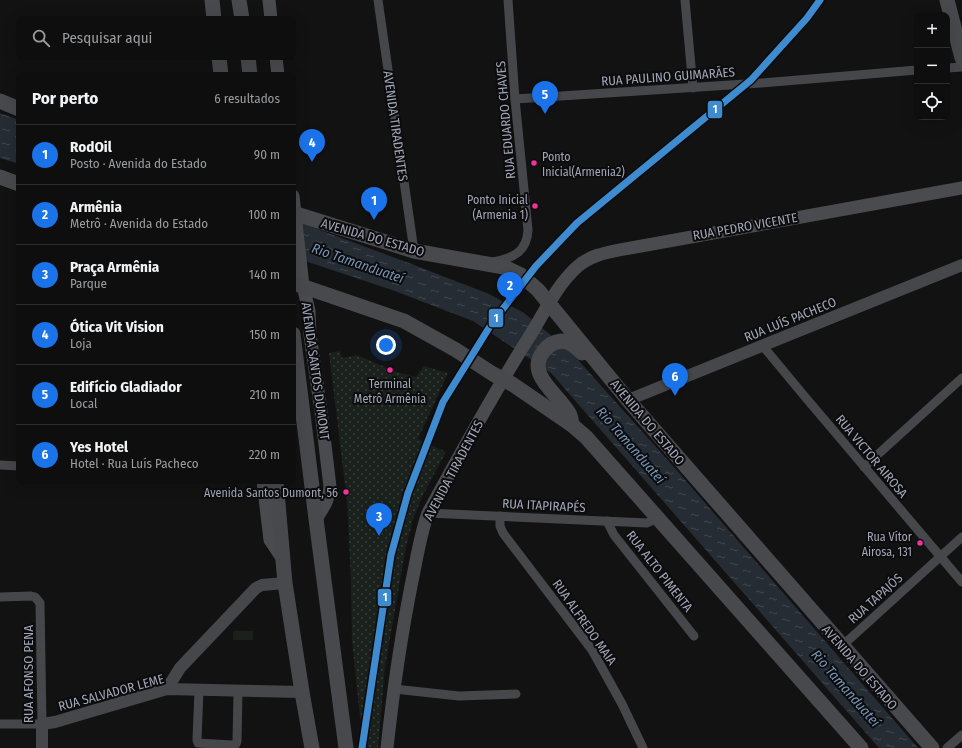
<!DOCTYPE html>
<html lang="pt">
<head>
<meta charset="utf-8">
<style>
	:root { --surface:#0e0e0e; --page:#171717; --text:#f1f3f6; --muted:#9b9c9e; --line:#2e2e2e; --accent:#1a73e8 }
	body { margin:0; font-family:"Fira Sans Condensed",sans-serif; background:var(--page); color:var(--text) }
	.controls { position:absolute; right:12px; top:12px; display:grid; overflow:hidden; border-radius:8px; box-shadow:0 4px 16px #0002 }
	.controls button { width:36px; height:36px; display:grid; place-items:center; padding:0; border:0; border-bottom:1px solid var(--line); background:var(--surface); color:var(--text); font:20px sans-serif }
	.you { position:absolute; left:386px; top:345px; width:14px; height:14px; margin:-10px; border:3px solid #fff; border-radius:50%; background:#1a73e8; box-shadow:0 0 0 6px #1a73e833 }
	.badge { display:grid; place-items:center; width:26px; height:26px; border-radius:50%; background:var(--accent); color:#fff; font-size:13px; font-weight:700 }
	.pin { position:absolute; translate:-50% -33px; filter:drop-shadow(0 1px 2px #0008) }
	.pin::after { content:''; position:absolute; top:21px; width:14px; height:12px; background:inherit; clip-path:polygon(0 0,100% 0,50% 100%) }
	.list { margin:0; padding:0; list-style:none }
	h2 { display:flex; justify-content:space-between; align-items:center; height:52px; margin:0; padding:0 16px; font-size:17px }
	h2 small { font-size:13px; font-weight:400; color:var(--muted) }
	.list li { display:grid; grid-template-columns:26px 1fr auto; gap:12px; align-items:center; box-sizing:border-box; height:60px; padding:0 16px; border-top:1px solid var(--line) }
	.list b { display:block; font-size:15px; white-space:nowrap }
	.list p { margin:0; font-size:13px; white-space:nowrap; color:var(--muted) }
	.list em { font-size:13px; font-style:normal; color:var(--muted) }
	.icon { flex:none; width:22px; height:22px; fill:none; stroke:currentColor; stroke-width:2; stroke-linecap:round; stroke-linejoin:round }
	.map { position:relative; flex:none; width:962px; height:748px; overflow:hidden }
	.search { position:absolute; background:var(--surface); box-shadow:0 4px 16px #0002; left:16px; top:16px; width:280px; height:44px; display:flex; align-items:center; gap:10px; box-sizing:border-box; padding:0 14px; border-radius:8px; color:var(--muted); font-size:15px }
	.panel { position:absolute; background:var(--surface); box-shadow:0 4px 16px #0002; left:16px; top:72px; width:280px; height:412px; border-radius:8px }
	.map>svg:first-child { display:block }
	.park { fill:url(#park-dots) }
	.garden { fill:#1a211c }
	.water { fill:url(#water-ripples) }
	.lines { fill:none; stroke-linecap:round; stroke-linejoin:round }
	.minor { stroke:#46474b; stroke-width:9 }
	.tertiary { stroke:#46474b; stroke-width:12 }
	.secondary { stroke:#4a4b4f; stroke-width:13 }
	.primary { stroke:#48494d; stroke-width:15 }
	.trunk { stroke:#48494d; stroke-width:15 }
	.metro-1-casing { stroke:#0c0c0e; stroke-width:10 }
	.metro-1 { stroke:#3e8ccf; stroke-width:7 }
	.bus-dot { fill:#ef339a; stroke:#0c0c0e; stroke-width:1.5 }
	.labels { text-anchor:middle; stroke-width:4; stroke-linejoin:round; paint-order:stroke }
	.bus-label { font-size:12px; fill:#a1a6b5; stroke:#0c0c0e; text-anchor:end }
	.street-label { font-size:13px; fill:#a1a6b5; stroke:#0c0c0e }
	.water-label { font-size:14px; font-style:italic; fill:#7593b3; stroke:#0c0c0e }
	.line-badge { stroke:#0c0c0e; stroke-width:1.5 }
	.badge-label { font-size:11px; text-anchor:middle; font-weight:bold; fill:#fff }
</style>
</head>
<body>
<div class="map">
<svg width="962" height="748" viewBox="0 0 962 748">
	<defs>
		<pattern id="park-dots" width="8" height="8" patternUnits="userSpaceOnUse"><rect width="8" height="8" fill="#1a211c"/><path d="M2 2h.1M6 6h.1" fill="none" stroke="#383e3b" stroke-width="1.8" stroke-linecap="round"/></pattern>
		<pattern id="water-ripples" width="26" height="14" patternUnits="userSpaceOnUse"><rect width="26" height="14" fill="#252c34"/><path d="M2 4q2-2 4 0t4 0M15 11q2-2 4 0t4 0" fill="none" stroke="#42484f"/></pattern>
	</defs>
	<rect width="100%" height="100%" fill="#121212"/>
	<path class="park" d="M340,351L342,358L357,355L399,373L416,377L424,366L448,373L418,439L446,452L423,495L413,519L405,552L385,667L378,748H365L360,716L352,642L351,581L347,501L329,353Z"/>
	<rect class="garden" x="233" y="631" width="20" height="9"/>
	<g class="water">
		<path d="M0,113L19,120V164L0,158Z"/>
		<path d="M293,220L409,263L489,294L524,313L571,352L673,466L918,748H879L551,373L473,321L392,290L293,257Z"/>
	</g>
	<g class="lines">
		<g class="minor">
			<path d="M378,0L414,251"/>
			<path d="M685,0L693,88"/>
			<path d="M947,68L962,67"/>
			<path d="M515,99L761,83L917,70"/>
			<path d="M493,262C513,258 527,252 528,230L515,99L508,0"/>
			<path d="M762,345L806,398L962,582"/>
			<path d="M0,465L19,466"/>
			<path d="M864,467L962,378"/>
			<path d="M428,513L647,523L658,518"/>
			<path d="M500,516V526L503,533L592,650L622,704L643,748"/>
			<path d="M607,521L614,535L694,636"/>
			<path d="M0,597L31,596L35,597L40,603L42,724H0"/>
			<path d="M842,646L962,537"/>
			<path d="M394,689L459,696L516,694"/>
			<path d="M199,690L197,740L198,743L232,745L236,744L237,741L238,691"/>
			<path d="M947,748L962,735"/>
		</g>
		<g class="tertiary">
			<path d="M628,400L962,265"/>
			<path d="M167,689L180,668L256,588L262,585L285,583"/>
			<path d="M42,748V724L55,722L167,689L302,692"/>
		</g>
		<g class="secondary">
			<path d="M269,0L271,19"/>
			<path d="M276,57L278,75"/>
			<path d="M293,196L303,286L309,311L310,335L321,411L330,487C329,500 323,508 316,519"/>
			<path d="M263,481L270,540L282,558"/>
			<path d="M387,748C393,692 401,636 412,581C417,558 420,535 428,513C461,452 494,392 531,334C545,311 557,285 577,267C589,256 604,253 619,250L962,188"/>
		</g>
		<path class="primary" d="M947,0L962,58"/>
		<g class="trunk">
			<path d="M212,0L214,19"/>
			<path d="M239,0L242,19"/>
			<path d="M219,57L221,75"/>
			<path d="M248,57L250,75"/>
			<path d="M0,101L19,109"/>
			<path d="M0,177L19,184"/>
			<path d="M293,213L414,251L504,267L521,275L538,290L628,400L932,748"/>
			<path d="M293,283L404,321L456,350L493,374L512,384L572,425L586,437L861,748"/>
			<path d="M293,334L316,519L346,748"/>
			<path d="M572,424C571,421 571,417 570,415C561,396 525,375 543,352C547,346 554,342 561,341C570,341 576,347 582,353"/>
			<path d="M276,481L285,583L302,692L312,748"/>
		</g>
		<g class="metro-1-casing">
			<path id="metro-1" d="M362,748L391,555L408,493L443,402L492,323L536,266L577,223L751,80L807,18L820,0"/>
		</g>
		<use href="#metro-1" class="metro-1"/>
	</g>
	<g class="bus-dot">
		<circle cx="534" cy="163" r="3.5"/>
		<circle cx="535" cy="206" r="3.5"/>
		<circle cx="390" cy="370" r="3.5"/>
		<circle cx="346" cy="492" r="3.5"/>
		<circle cx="920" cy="543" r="3.5"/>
	</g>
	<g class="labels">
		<g class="bus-label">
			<text x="542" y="161" text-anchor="start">Ponto<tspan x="542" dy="15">Inicial(Armenia2)</tspan></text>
			<text x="528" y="204">Ponto Inicial<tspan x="528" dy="15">(Armenia 1)</tspan></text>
			<text x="390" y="388" text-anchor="middle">Terminal<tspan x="390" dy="15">Metrô Armênia</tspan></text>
			<text x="338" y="497">Avenida Santos Dumont, 56</text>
			<text x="912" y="541">Rua Vítor<tspan x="912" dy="15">Airosa, 131</tspan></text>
		</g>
		<g class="street-label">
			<text transform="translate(668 76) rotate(-4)" y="5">RUA PAULINO GUIMARÃES</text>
			<text transform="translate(505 120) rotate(-95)" y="5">RUA EDUARDO CHAVES</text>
			<text transform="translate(396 126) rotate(82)" y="5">AVENIDA TIRADENTES</text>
			<text transform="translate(745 226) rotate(-10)" y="5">RUA PEDRO VICENTE</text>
			<text transform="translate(373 237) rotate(16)" y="5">AVENIDA DO ESTADO</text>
			<text transform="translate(790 319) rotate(-22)" y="5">RUA LUÍS PACHECO</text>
			<text transform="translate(316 371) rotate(82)" y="5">AVENIDA SANTOS DUMONT</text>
			<text transform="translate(648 422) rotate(50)" y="5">AVENIDA DO ESTADO</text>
			<text transform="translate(872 456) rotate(50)" y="5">RUA VICTOR AIROSA</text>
			<text transform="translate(453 470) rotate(-62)" y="5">AVENIDA TIRADENTES</text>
			<text transform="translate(544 505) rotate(3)" y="5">RUA ITAPIRAPÉS</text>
			<text transform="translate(660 571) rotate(52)" y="5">RUA ALTO PIMENTA</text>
			<text transform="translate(875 598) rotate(-42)" y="5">RUA TAPAJÓS</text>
			<text transform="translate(585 622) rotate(55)" y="5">RUA ALFREDO MAIA</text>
			<text transform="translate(860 667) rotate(49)" y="5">AVENIDA DO ESTADO</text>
			<text transform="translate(28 674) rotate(-90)" y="5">RUA AFONSO PENA</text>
			<text transform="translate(111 692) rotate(-15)" y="5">RUA SALVADOR LEME</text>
		</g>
		<g class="water-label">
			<text transform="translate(358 263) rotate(19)" y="5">Rio Tamanduateí</text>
			<text transform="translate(631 445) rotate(49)" y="5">Rio Tamanduateí</text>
			<text transform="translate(846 688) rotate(49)" y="5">Rio Tamanduateí</text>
		</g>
	</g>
	<g class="line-badge">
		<rect x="707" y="100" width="16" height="19" rx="4" fill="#3e8ccf"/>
		<rect x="488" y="308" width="16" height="20" rx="4" fill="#3e8ccf"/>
		<rect x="377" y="588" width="15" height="19" rx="4" fill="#3e8ccf"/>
	</g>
	<g class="badge-label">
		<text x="715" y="113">1</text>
		<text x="496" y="322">1</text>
		<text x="385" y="601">1</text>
	</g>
</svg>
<div class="controls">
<button>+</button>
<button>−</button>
<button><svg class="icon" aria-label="locate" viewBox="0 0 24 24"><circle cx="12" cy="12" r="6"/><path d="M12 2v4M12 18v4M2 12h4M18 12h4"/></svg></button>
</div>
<div class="you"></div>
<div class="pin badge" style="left:374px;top:220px">1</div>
<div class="pin badge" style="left:510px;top:305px">2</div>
<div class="pin badge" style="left:379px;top:536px">3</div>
<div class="pin badge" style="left:312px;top:162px">4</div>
<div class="pin badge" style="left:545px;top:114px">5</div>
<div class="pin badge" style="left:675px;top:396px">6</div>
<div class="search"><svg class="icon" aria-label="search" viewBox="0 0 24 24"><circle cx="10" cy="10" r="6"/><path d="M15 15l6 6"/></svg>Pesquisar aqui</div>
<section class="panel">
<h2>Por perto<small>6 resultados</small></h2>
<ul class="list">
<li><span class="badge">1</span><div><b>RodOil</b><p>Posto · Avenida do Estado</p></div><em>90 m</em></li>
<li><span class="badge">2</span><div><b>Armênia</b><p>Metrô · Avenida do Estado</p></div><em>100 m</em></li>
<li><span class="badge">3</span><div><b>Praça Armênia</b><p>Parque</p></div><em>140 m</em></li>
<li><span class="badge">4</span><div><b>Ótica Vit Vision</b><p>Loja</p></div><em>150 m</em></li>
<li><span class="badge">5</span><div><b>Edifício Gladiador</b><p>Local</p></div><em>210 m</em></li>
<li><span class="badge">6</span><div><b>Yes Hotel</b><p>Hotel · Rua Luís Pacheco</p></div><em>220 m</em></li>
</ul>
</section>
</div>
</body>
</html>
